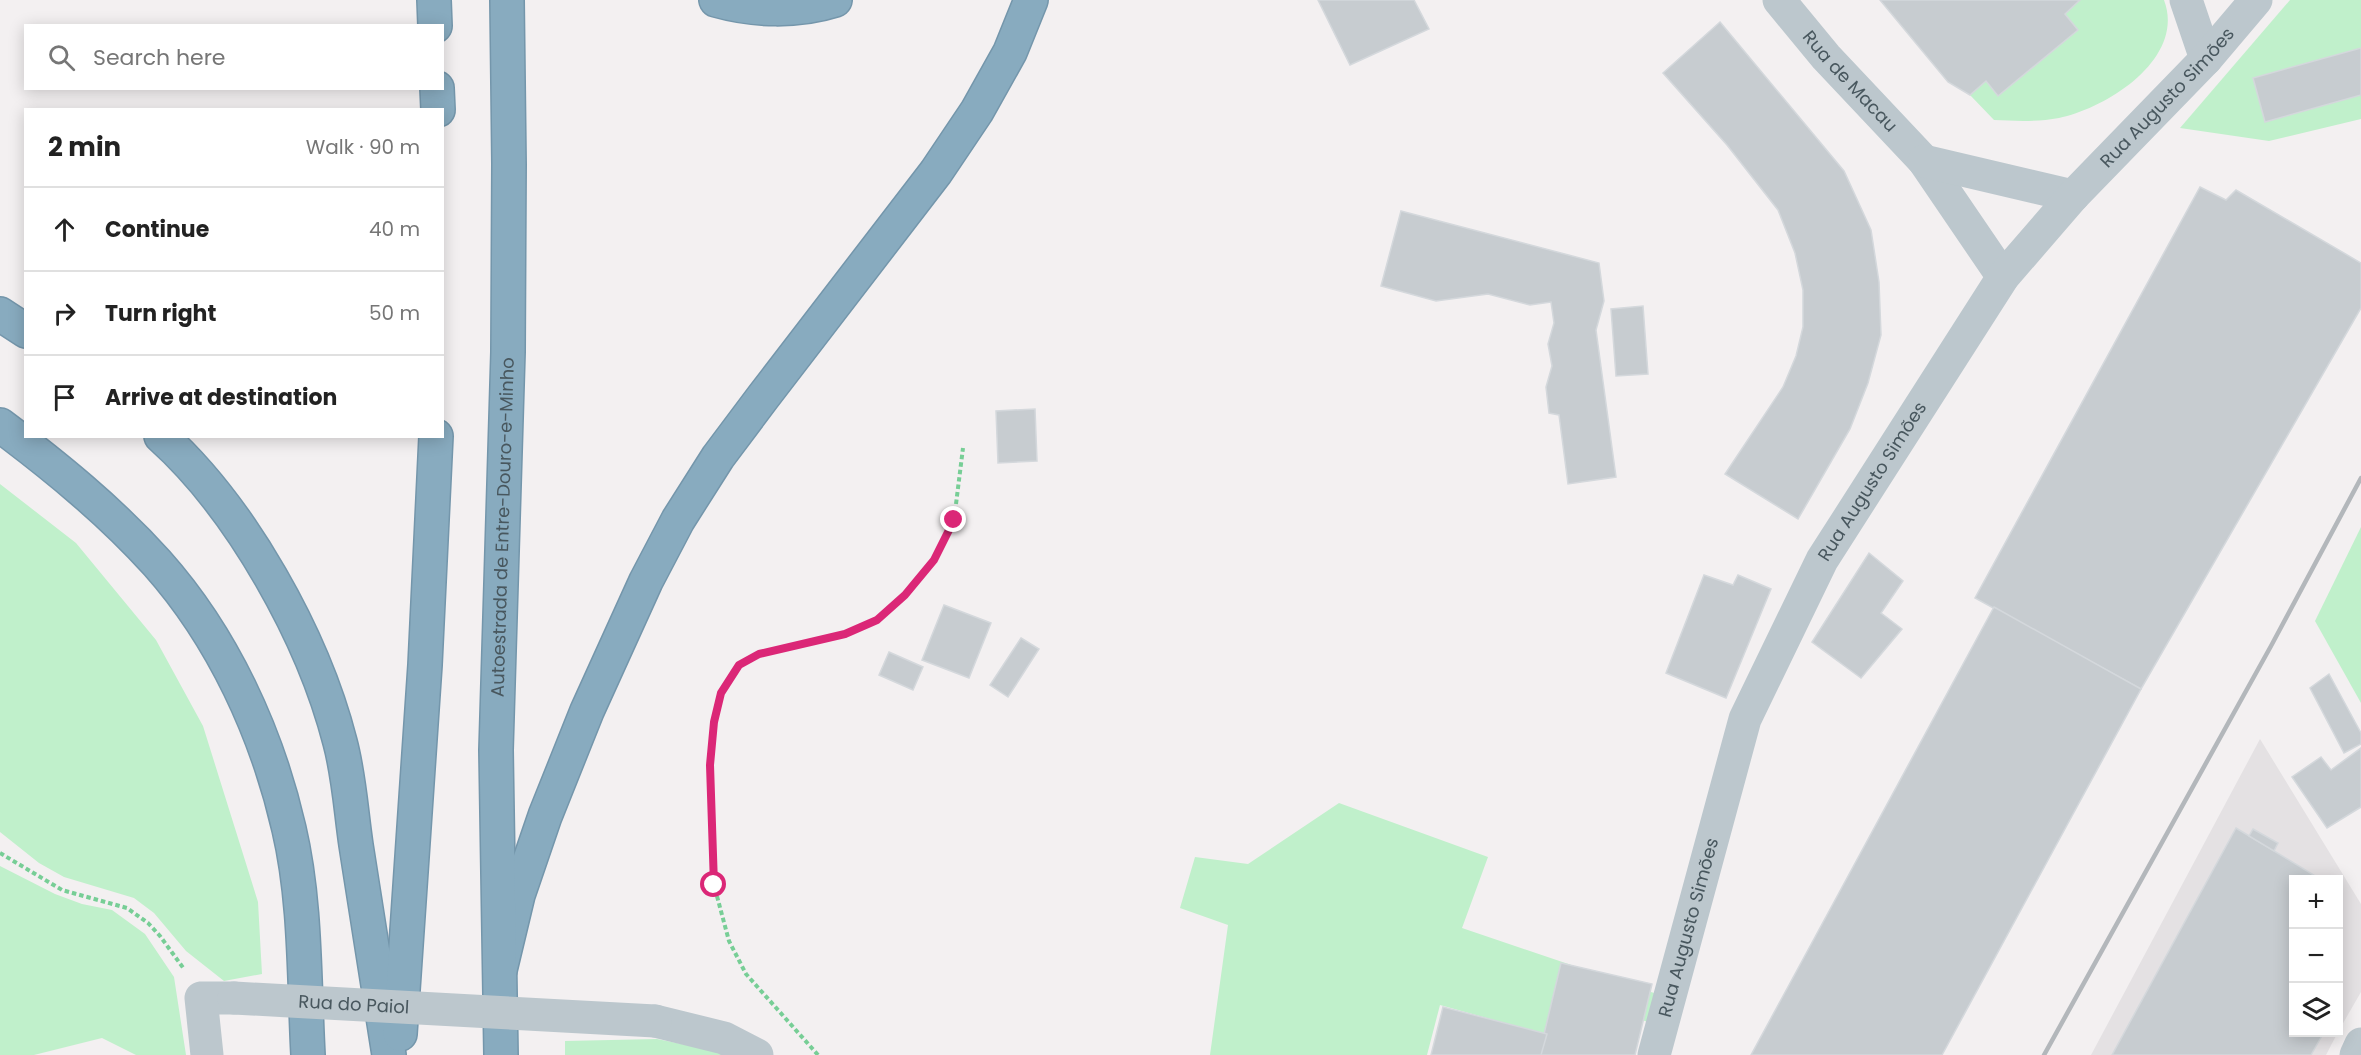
<!DOCTYPE html>
<html lang="en">
<head>
<meta charset="utf-8">
<style>
	:root { --surface:#fff; --page:#f2f2f2; --text:#222; --muted:#767676; --line:#e0e0e0 }
	body { margin:0; font-family:Poppins,sans-serif; background:var(--page); color:var(--text) }
	.controls { position:absolute; right:18px; bottom:18px; display:grid; overflow:hidden; border-radius:0px; box-shadow:0 3px 15px #0003 }
	.controls button { width:54px; height:54px; display:grid; place-items:center; padding:0; border:0; border-bottom:2px solid var(--line); background:var(--surface); color:var(--text); font:30px sans-serif }
	.stop { position:absolute; width:18px; height:18px; margin:-14px; border:4px solid #db2777; border-radius:50%; background:#fff }
	.stop.end { background:#db2777; border-color:#fff; box-shadow:0 2px 6px #0008 }
	.list { margin:0; padding:0; list-style:none }
	h2 { display:flex; justify-content:space-between; align-items:center; height:78px; margin:0; padding:0 24px; font-size:26px }
	h2 small { font-size:20px; font-weight:400; color:var(--muted) }
	.list li { display:grid; grid-template-columns:39px 1fr auto; gap:18px; align-items:center; box-sizing:border-box; height:84px; padding:0 24px; border-top:2px solid var(--line) }
	.list b { display:block; font-size:22px; white-space:nowrap }
	.list em { font-size:20px; font-style:normal; color:var(--muted) }
	.icon { flex:none; width:33px; height:33px; fill:none; stroke:currentColor; stroke-width:2; stroke-linecap:round; stroke-linejoin:round }
	.map { position:relative; flex:none; width:2361px; height:1055px; overflow:hidden }
	.search { position:absolute; background:var(--surface); box-shadow:0 3px 15px #0003; left:24px; top:24px; width:420px; height:66px; display:flex; align-items:center; gap:15px; box-sizing:border-box; padding:0 21px; border-radius:0px; color:var(--muted); font-size:22px }
	.panel { position:absolute; background:var(--surface); box-shadow:0 3px 15px #0003; left:24px; top:108px; width:420px; height:330px; border-radius:0px }
	.map>svg:first-child { display:block }
	.education { fill:#e4e1e3 }
	.green { fill:#c0f0cb }
	.building { fill:#c7ccd0; stroke:#d4d8dc; stroke-width:1.5 }
	.lines { fill:none; stroke-linecap:round; stroke-linejoin:round }
	.highway-casing { stroke:#7496ab; stroke-width:36 }
	.path { stroke:#77ce96; stroke-width:4; stroke-dasharray:4.5 3; stroke-linecap:butt }
	.minor { stroke:#bcc7cd; stroke-width:33 }
	.highway { stroke:#88abbf; stroke-width:33 }
	.rail { stroke:#b3b7bb; stroke-width:4.5 }
	.minor-bridge { stroke:#bcc7cd; stroke-width:33 }
	.route { stroke:#db2777; stroke-width:8 }
	.labels { text-anchor:middle; stroke-width:5; stroke-linejoin:round; paint-order:stroke }
	.street-label { font-size:18px; fill:#48575e; stroke:#fff }
</style>
</head>
<body>
<div class="map">
<svg width="2361" height="1055" viewBox="0 0 2361 1055">
	<rect width="100%" height="100%" fill="#f3f0f1"/>
	<path class="education" d="M2260,739L2361,904V992L2338,1032V880H2294V1032H2338L2326,1055H2091Z"/>
	<g class="green">
		<path d="M2080,0H2164C2186,58 2108,108 2059,118C2038,122 2015,121 1994,120L1970,95L1986,81L1998,96L2078,30L2065,14Z"/>
		<path d="M2290,0H2361V119L2269,141L2180,128Z"/>
		<path d="M0,484L76,543L156,640L203,726L258,902L262,974L224,981L186,951L154,913L134,898L64,877L39,863L0,832Z"/>
		<path d="M2361,527V703L2315,621Z"/>
		<path d="M1339,803L1488,857L1462,928L1657,994L1648,1022L1614,1011L1548,1035L1440,1005L1427,1055H1210L1228,925L1180,908L1195,857L1248,864Z"/>
		<path d="M0,866L55,894L82,904L112,910L145,934L174,977L186,1055H136L102,1038L34,1055H0Z"/>
		<path d="M657,1039L716,1051L723,1055H565V1041Z"/>
	</g>
	<g class="building">
		<path d="M1318,0H1414L1429,29L1350,65Z"/>
		<path d="M1880,0H2080L2065,14L2078,30L1998,96L1986,81L1970,95L1948,82Z"/>
		<path d="M1720,22L1844,171L1871,230L1879,282L1881,335L1868,383L1850,429L1798,519L1725,474L1783,387L1796,356L1803,327V290L1795,253L1778,210L1727,145L1663,73Z"/>
		<path d="M2361,48V95L2265,122L2253,78Z"/>
		<path d="M2200,187L2226,200L2236,190L2361,263V308L2141,689L1975,598Z"/>
		<path d="M1401,211L1599,263L1604,301L1596,330L1616,477L1568,484L1559,415L1549,413L1546,387L1552,366L1548,344L1554,323L1551,302L1530,305L1488,294L1436,301L1381,286Z"/>
		<path d="M1643,306L1648,374L1616,376L1611,309Z"/>
		<path d="M1035,409L1037,461L998,463L996,411Z"/>
		<path d="M1869,553L1903,581L1881,613L1902,629L1861,678L1812,642Z"/>
		<path d="M1704,575L1733,585L1738,575L1771,589L1726,698L1666,673Z"/>
		<path d="M944,605L991,623L969,678L922,660Z"/>
		<path d="M1994,607L2141,689L1942,1055H1751Z"/>
		<path d="M1021,638L1039,649L1008,697L990,685Z"/>
		<path d="M889,652L923,667L913,690L879,675Z"/>
		<path d="M2329,674L2361,733V744L2344,753L2310,688Z"/>
		<path d="M2361,748V807L2327,828L2292,777L2321,757L2331,770Z"/>
		<path d="M2236,828L2317,877L2316,880H2294V1032H2324L2311,1055H2112Z"/>
		<path d="M2253,829L2278,843L2274,851L2249,836Z"/>
		<path d="M1561,963L1652,984L1635,1055H1539Z"/>
		<path d="M1443,1007L1547,1034L1541,1055H1431Z"/>
	</g>
	<g class="lines">
		<g class="highway-casing">
			<g id="highway">
				<path d="M434,0L435,26"/>
				<path d="M716,0C755,11 797,12 835,0"/>
				<path d="M437,88L438,110"/>
				<path d="M0,314L26,331"/>
				<path d="M0,425C56,467 110,511 157,563C223,637 267,733 289,829C306,901 304,981 308,1055"/>
				<path d="M161,436C242,509 313,637 340,742C349,775 351,811 356,845C367,915 378,985 389,1055"/>
				<path d="M500,970L518,895L545,816L587,711L646,581L678,520L718,457L763,397L936,172L977,111L1010,52L1031,0"/>
				<path d="M400,1034L425,665L436,436"/>
				<path id="s3" d="M501,1055L496,750L508,352L509,164L507,0"/>
			</g>
		</g>
		<g class="path">
			<path d="M0,853L62,890L127,908L148,923L160,936L184,969"/>
			<path d="M818,1055L746,974L729,941L714,885L710,765L714,722L721,693L739,665L759,654L845,634L877,620L905,595L935,560L954,520L963,448"/>
		</g>
		<g class="minor">
			<path id="s1" d="M1779,0L1826,57L1924,161L2003,277"/>
			<path d="M2186,0L2206,59"/>
			<path d="M1924,161L2073,196"/>
			<path d="M655,1021L724,1038L757,1055"/>
			<path d="M207,1055L201,998H234"/>
			<path id="s2" d="M1654,1055L1745,719L1822,560L2003,277L2073,196L2206,59L2256,0"/>
			<path d="M2356,1055L2361,1044"/>
		</g>
		<use href="#highway" class="highway"/>
		<path class="rail" d="M2044,1055L2271,646L2361,478"/>
		<path class="minor-bridge" id="s4" d="M234,998L655,1021"/>
	</g>
	<g class="lines">
		<path class="route" d="M714,885L710,765L714,722L721,693L739,665L759,654L845,634L877,620L905,595L934,560L954,520"/>
	</g>
	<g class="labels">
		<g class="street-label">
			<text dy="6" stroke="none"><textPath href="#s1" startOffset="108">Rua de Macau</textPath></text>
			<text dy="6" stroke="none"><textPath href="#s2" startOffset="1104">Rua Augusto Simões</textPath></text>
			<text dy="6" stroke="none"><textPath href="#s2" startOffset="618">Rua Augusto Simões</textPath></text>
			<text dy="6" stroke="none"><textPath href="#s3" startOffset="528">Autoestrada de Entre-Douro-e-Minho</textPath></text>
			<text dy="6" stroke="none"><textPath href="#s2" startOffset="132">Rua Augusto Simões</textPath></text>
			<text dy="6" stroke="none"><textPath href="#s4" startOffset="120">Rua do Paiol</textPath></text>
		</g>
	</g>
</svg>
<div class="controls">
<button>+</button>
<button>−</button>
<button><svg class="icon" aria-label="layers" viewBox="0 0 24 24"><path d="M12 4l9 5-9 5-9-5zM3 14l9 5 9-5"/></svg></button>
</div>
<div class="stop" style="left:714px;top:885px"></div>
<div class="stop end" style="left:954px;top:520px"></div>
<div class="search"><svg class="icon" aria-label="search" viewBox="0 0 24 24"><circle cx="10" cy="10" r="6"/><path d="M15 15l6 6"/></svg>Search here</div>
<section class="panel">
<h2>2 min<small>Walk · 90 m</small></h2>
<ul class="list">
<li><svg class="icon" aria-label="ahead" viewBox="0 0 24 24"><path d="M12 20V5M6 11l6-6 6 6"/></svg><div><b>Continue</b></div><em>40 m</em></li>
<li><svg class="icon" aria-label="right" viewBox="0 0 24 24"><path d="M7 20v-9h11M14 6l5 5-5 5"/></svg><div><b>Turn right</b></div><em>50 m</em></li>
<li><svg class="icon" aria-label="arrive" viewBox="0 0 24 24"><path d="M6 21V4h12l-3 4 3 4H6"/></svg><div><b>Arrive at destination</b></div></li>
</ul>
</section>
</div>
</body>
</html>
